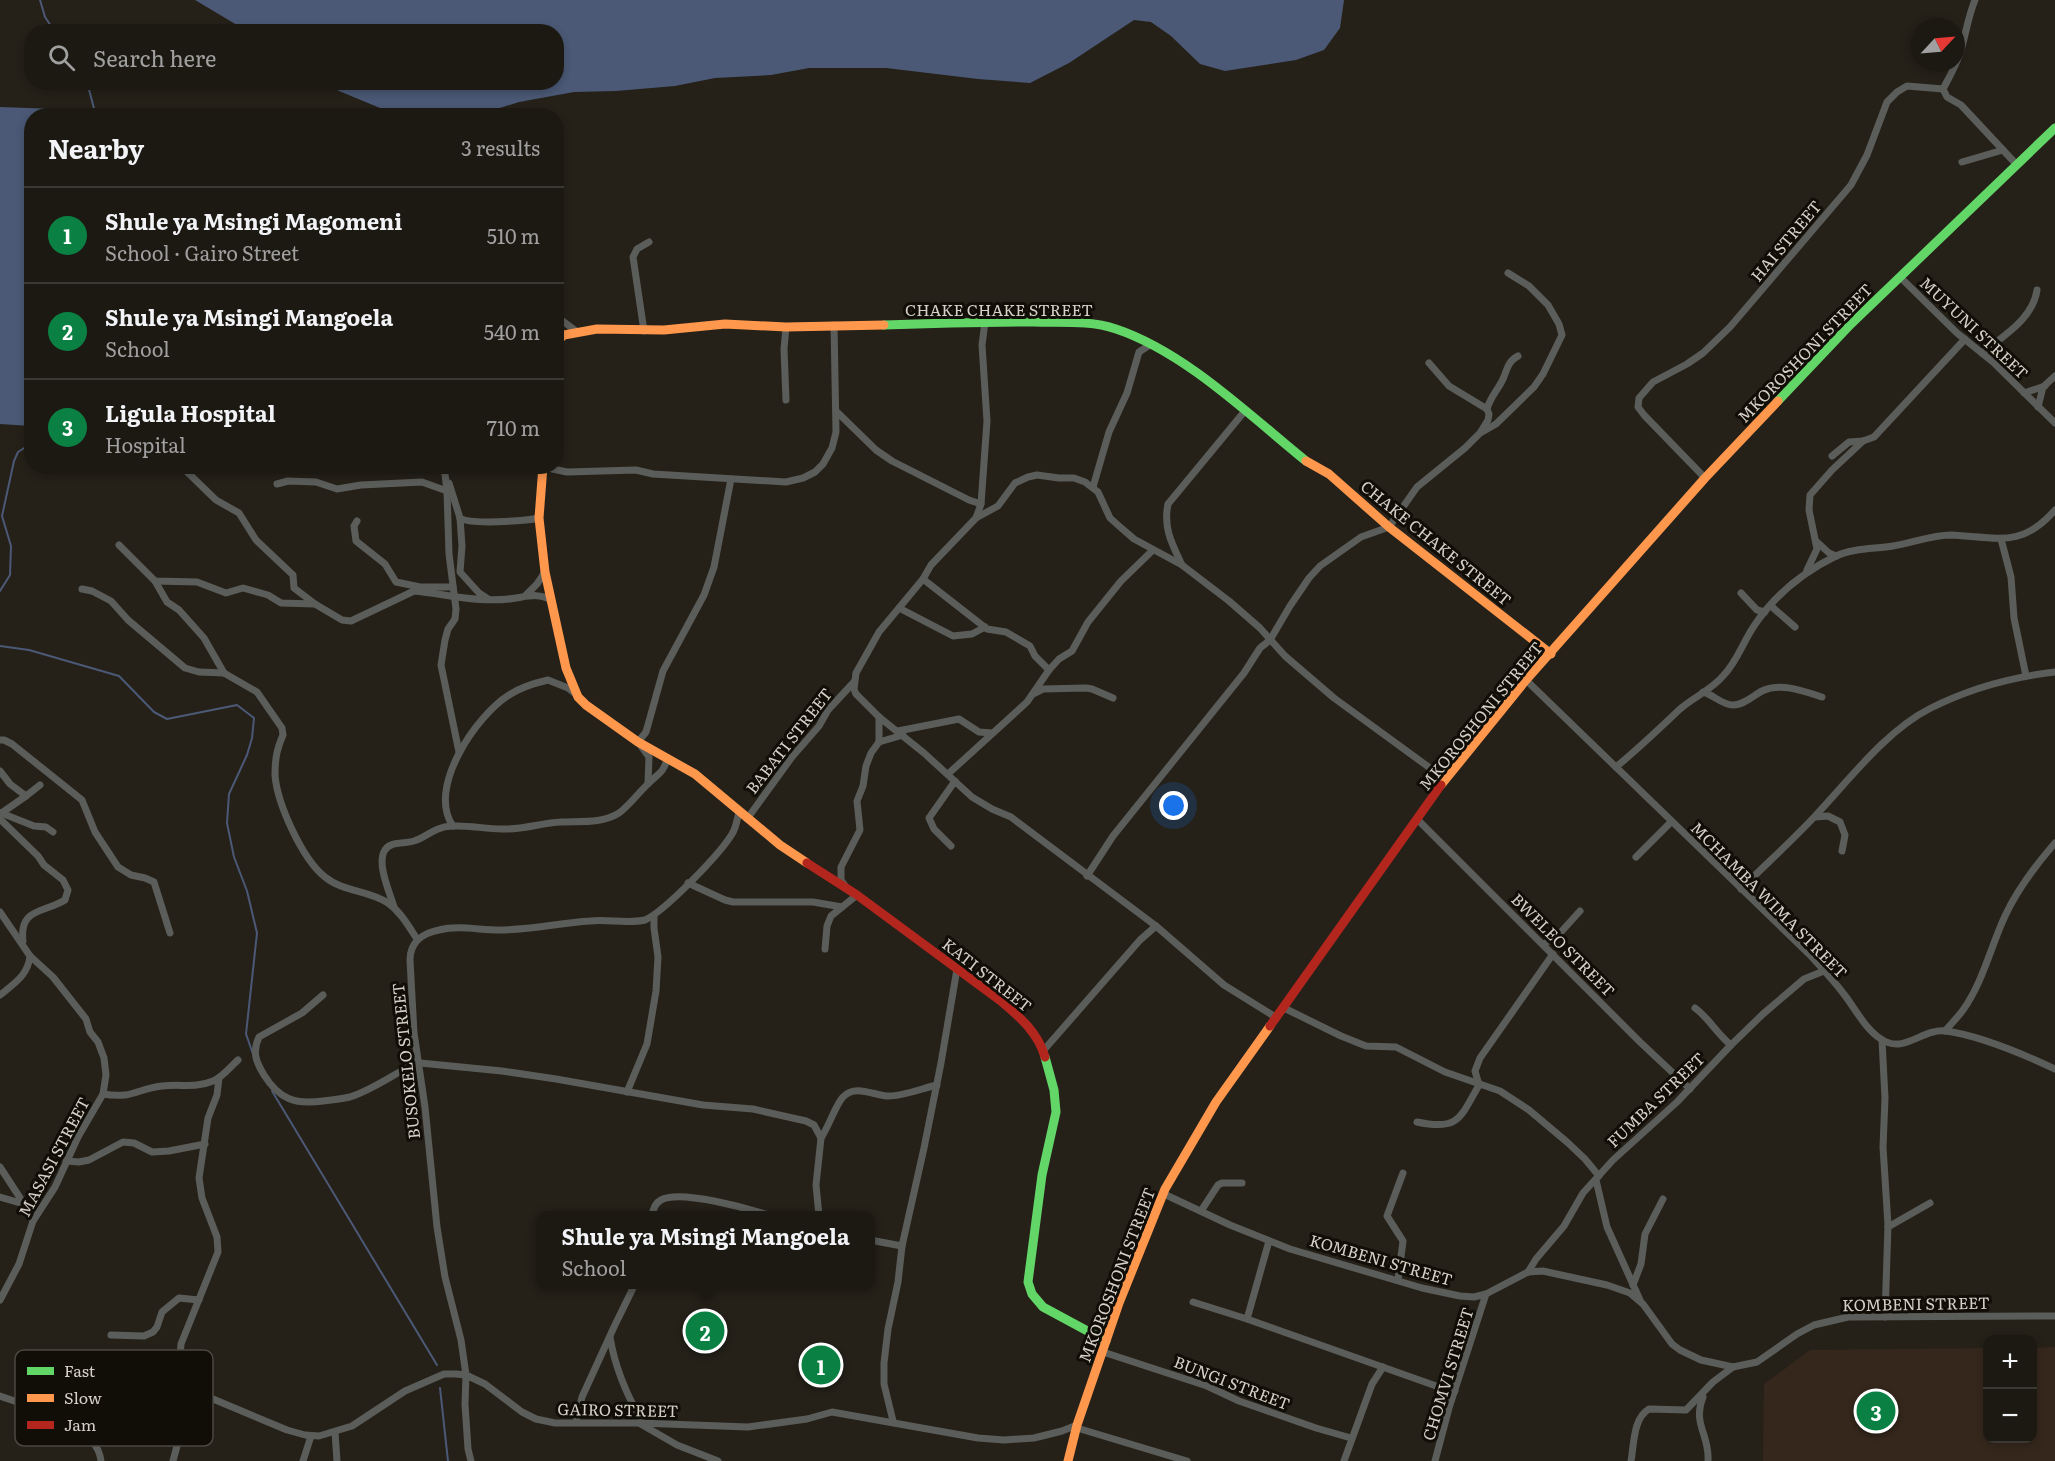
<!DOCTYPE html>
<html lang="en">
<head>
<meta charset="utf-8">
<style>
	:root { --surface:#1c1913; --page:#25221c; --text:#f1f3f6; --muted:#a0a0a0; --line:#3a3833; --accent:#0b8043 }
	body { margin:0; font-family:Literata,serif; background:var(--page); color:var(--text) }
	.controls { position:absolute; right:18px; bottom:18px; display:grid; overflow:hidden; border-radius:12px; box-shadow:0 3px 9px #0003 }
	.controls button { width:54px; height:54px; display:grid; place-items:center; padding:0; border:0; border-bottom:2px solid var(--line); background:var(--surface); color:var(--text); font:30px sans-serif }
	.compass { position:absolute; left:1911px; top:18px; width:54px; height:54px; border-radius:50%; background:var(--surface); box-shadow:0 3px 9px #0003; rotate:64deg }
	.you { position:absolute; left:1174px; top:806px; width:21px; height:21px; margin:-15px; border:4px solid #fff; border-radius:50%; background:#1a73e8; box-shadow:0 0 0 9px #1a73e833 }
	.badge { display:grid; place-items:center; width:39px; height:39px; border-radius:50%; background:var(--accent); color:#fff; font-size:20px; font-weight:700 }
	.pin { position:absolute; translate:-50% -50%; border:3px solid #fff; box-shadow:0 2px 6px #0006 }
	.popup { position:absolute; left:536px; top:1211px; width:339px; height:78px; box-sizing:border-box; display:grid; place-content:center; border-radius:12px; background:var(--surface); filter:drop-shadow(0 2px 4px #0005); font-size:20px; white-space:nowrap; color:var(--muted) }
	.popup b { font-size:22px; color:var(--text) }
	.popup::after { content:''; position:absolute; left:50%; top:100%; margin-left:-12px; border:12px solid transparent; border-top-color:var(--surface) }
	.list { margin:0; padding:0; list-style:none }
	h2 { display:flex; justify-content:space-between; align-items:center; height:78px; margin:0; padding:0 24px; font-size:26px }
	h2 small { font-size:20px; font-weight:400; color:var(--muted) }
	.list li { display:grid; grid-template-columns:39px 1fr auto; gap:18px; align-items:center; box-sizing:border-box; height:96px; padding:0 24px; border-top:2px solid var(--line) }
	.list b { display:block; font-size:22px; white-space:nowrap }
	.list p { margin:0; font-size:20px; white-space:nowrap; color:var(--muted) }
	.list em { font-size:20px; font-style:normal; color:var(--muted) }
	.icon { flex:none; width:33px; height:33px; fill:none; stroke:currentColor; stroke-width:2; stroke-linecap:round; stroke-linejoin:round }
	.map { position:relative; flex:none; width:2055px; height:1461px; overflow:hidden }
	.search { position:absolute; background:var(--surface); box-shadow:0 3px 9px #0003; left:24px; top:24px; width:540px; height:66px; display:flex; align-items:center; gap:15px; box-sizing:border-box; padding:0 21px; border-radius:24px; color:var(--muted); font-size:22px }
	.panel { position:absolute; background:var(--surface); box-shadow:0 3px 9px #0003; left:24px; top:108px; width:540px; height:366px; border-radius:24px }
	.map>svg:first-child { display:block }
	.commercial { fill:#35271c }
	.water { fill:#4b5976 }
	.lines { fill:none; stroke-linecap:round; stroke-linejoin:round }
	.stream { stroke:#4b5976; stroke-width:2 }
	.street { stroke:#5b5d5a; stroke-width:7 }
	.fast { stroke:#63d668; stroke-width:9 }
	.slow { stroke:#ff974d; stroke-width:9 }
	.jam { stroke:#b3261e; stroke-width:9 }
	.labels { text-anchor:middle; stroke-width:6; stroke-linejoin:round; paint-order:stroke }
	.street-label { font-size:16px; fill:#d6d1c7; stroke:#110d07 }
	.key { fill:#110d07; stroke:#4c4841; stroke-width:1.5 }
	.key-label { font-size:16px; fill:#d6d1c7 }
</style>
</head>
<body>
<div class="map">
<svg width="2055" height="1461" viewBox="0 0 2055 1461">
	<rect width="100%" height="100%" fill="#252119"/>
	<path class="commercial" d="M2055,1347V1461H1763L1764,1384L1810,1350L1987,1348L1988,1438H2032L2033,1348Z"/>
	<g class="water">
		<path d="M195,0H1344L1340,28L1324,50L1296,60L1225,71L1200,64L1171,36L1151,22L1134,20L1069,63L1030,83L978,79L886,68H809L771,75L715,78L675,86L616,91L574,92L519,102L490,111L459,115H397L339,91L327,83L556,82V32L247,31Z"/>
		<path d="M0,107L84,110L83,115L32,116L31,426L0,424Z"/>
	</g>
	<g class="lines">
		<g class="stream">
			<path d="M40,0L45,17L55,32"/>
			<path d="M87,82L96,116"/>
			<path d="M0,591L10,575L11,546L2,516L14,461L18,452L32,443"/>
			<path d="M0,646L29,650L119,676L154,712L167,719L237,705L254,718L252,738L247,755L229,794L227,823L234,857L247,891L257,933L246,1034L253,1054"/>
			<path d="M272,1091L437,1365"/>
			<path d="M440,1388L448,1461"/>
		</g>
		<g class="street">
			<path d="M1975,0C1968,17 1966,33 1961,50C1957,64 1950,76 1943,89L1947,97L1961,105L2017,165"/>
			<path d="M1962,162L2003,150"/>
			<path d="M1900,277L1957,333L1993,362L2055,423"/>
			<path d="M556,316L576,331"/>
			<path d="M985,322L982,345L987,421L981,504L976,518L931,565L923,579L879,632L856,673L854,689L856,694L879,717L924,753L972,797L992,809L1011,817L1156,926L1224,985L1277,1018"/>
			<path d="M786,327L784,349L786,400"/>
			<path d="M644,331L633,257L637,249L649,242"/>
			<path d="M1982,353C2003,336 2033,319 2037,290"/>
			<path d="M2024,393L2045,386"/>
			<path d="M2038,407L2043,387L2055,376"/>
			<path d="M1487,409C1490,397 1498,390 1503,379C1507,370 1508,361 1518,356"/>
			<path d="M837,412L876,450L892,461L969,500L981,504"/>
			<path d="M1482,432L1496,424L1534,387L1543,374L1562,335L1559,324L1548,305L1529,286L1508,273"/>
			<path d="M1832,456L1849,442L1863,441L1874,437L1965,339"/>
			<path d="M181,466L216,500L239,513L256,540L293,575L294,588L315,604"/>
			<path d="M444,466L447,491L449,554L456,609L455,619L448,629L445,640L441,665L459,752"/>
			<path d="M543,467L567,472L636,470L653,474L786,482L803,478L815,472L823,464L832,448L836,432L834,325"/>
			<path d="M1705,478L1644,415L1638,407L1639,398L1653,382L1687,364L1703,353L1730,327L1851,185L1867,155L1887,102L1897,92L1907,86L1943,89"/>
			<path d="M449,483L460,518L462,546L460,572L479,593L488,599"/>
			<path d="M277,484L288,481L316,482L337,489L361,485L422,482L447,491"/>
			<path d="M1093,487L1109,432L1127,393L1139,352L1151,344"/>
			<path d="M460,518C470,525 525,521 539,518"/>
			<path d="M976,518L998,506L1015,483L1028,477L1037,475L1059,478H1074L1085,482L1098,492L1110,518L1119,526L1134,539L1182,565L1229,601L1260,628L1285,656L1334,698L1445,779"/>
			<path d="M357,521L354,526L356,541L385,564L396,582L420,587H453"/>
			<path d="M2001,539L2011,577L2014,618L2026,676"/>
			<path d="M1817,542L1829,553L1836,556"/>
			<path d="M119,545L155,581L197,582L226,593L243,588L268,595L281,603L315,604L342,620L351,621L414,591C447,594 482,604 516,598C529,596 539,593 551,600"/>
			<path d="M1182,565C1172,544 1163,528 1168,504L1244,412"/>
			<path d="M1807,570L1817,549L1809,510L1810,495L1832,470L1863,441"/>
			<path d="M923,579L987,629L1006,632L1030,646L1035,656L1049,670"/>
			<path d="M155,581L167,602L179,610L204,638L224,673"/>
			<path d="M82,589L92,591L111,601L128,620L185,668L199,672L224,673L257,692L282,728L283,735C277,749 275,758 275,775C277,803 302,859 325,877C343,892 369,890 388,903C401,912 409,927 417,939"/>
			<path d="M1741,593L1757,610L1765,612"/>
			<path d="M526,595L537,584L545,572"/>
			<path d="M1771,606L1795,627"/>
			<path d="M899,608L953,636L972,634L985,627"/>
			<path d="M1526,680L1810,955C1821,967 1833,980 1843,993C1855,1008 1865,1029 1881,1039C1904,1055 1922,1028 1946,1031C1982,1036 2023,1054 2055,1069"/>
			<path d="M1703,692C1714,695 1722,705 1733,705C1744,705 1754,695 1762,691C1781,682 1803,691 1822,697"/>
			<path d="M1035,693L1043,689L1086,688L1092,689L1113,698"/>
			<path d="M879,717V742"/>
			<path d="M898,731L959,719L979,732L992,733"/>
			<path d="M0,740H4L12,744L82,800L95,832L118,867L131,875L145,878L154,882L170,933"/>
			<path d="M1616,767C1638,749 1659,729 1680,709C1694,697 1711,690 1723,676C1737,662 1743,642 1754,626C1774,596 1803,572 1836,556C1853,548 1875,549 1893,546C1913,543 1931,535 1951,535C1997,537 2021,549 2055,510"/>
			<path d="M0,771L10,784L26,796"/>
			<path d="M948,774L1027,702L1049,670L1059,659L1072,651L1088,622L1121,581L1153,550"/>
			<path d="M648,783L649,757L638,742L646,732L663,671L704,595L714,567L731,479"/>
			<path d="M1,813L34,826L46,827L53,832"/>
			<path d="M0,814L26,796L40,785"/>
			<path d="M1815,817L1828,816L1840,822L1845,835L1842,851"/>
			<path d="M0,819L38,856L44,865L63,880L68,890L65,900C44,913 19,908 23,941"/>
			<path d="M747,819L792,757L819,726L828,710L854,682"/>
			<path d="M1418,820L1640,1042L1690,1089"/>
			<path d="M453,826C426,788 477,715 509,695C521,687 535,683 548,680L568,688L577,695"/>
			<path d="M951,846L934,829L929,818L955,781"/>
			<path d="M1636,857L1671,822"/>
			<path d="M1087,876L1113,836L1244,673L1260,648L1270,640L1290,606L1309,578L1320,566L1361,537L1389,527L1417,487L1465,448L1480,433L1488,420L1489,414L1487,409L1449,386L1429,363"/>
			<path d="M688,883L725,900L733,902H813L842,907"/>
			<path d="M846,887L841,880V867L860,830L857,801L863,786L866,766L871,753L879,742L903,735"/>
			<path d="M1741,889C1766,864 1792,841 1816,815C1849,780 1886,731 1929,709C1968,689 2012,677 2055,672"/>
			<path d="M394,907C390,893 376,863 385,850C390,841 405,844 414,841C428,837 433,827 452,826C468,825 485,829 502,829C522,830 541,823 561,822C581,821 601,824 619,813C630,805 638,793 648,784C658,773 662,775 667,760"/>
			<path d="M0,912L30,956L53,977L86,1019L90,1032L98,1042L104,1058L106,1075L103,1094L78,1137L55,1187L33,1221L19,1264L0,1300"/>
			<path d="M1544,944L1561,932L1580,911"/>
			<path d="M825,949L827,926L831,916L857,895"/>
			<path d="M0,995C15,983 28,975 30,956"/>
			<path d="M323,995L302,1013L259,1037C252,1052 256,1062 264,1075C279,1099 295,1105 323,1101C332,1100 341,1099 350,1097C372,1090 391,1076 412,1065L420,1063L502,1071L556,1079L703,1105L753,1109L806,1121L814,1125L821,1138L816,1185L819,1216"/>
			<path d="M1284,1008L1341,1036L1366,1046L1396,1047L1445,1072L1500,1091L1529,1110L1567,1142L1585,1159L1599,1176"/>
			<path d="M1695,1008C1709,1018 1717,1034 1731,1045"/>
			<path d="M1945,1031C1951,1024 1958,1017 1963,1010C1983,982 1991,946 2005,916C2018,888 2035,866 2055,843"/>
			<path d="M1882,1040L1885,1098L1883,1147L1888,1225L1885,1317"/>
			<path d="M1043,1051L1140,940L1156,926"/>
			<path d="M627,1092L647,1044L656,991L658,957L654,928V916"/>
			<path d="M103,1094C133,1099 136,1089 162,1086C179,1084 197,1088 213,1081C223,1077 230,1067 238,1060"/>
			<path d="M1417,1122C1459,1131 1460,1118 1479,1085L1475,1071L1480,1058L1553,954"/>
			<path d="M821,1138C829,1126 836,1104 843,1097C855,1084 873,1095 887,1096C901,1097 923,1088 937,1085"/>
			<path d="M66,1161L79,1162L89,1160L123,1142L134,1143L152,1152L169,1151L205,1144"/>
			<path d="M0,1167L24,1204L33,1221"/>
			<path d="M1596,1180L1607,1227L1640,1300"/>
			<path d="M1164,1194L1230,1225L1290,1249L1422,1288L1460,1296L1474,1297L1486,1294L1528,1272L1543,1271L1607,1285L1630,1293L1643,1304L1672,1344L1680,1350L1701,1360L1733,1367L1757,1362L1797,1334L1814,1325L1848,1317L2055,1316"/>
			<path d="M0,1197L24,1204"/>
			<path d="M1201,1211L1218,1185L1222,1183H1242"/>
			<path d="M652,1216C653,1209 655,1203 661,1200C680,1189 750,1209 771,1216"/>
			<path d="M1888,1227L1930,1203"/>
			<path d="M870,1240L902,1246"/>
			<path d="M1528,1272L1536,1259L1564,1226L1583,1193L1613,1160L1677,1102L1731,1045L1763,1014L1804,979L1824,971"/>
			<path d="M1398,1280L1403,1241L1387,1216L1403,1173"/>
			<path d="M1633,1285L1641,1264L1645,1234L1663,1199"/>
			<path d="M1193,1302L1247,1319L1439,1387L1455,1391"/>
			<path d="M1247,1319L1269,1241"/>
			<path d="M111,1335L144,1336L153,1332L157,1327L162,1312L179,1298L199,1300"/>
			<path d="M610,1337C615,1368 627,1396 643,1423"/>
			<path d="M1103,1352L1207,1386L1239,1401L1316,1428L1351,1438"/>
			<path d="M177,1391L181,1344L218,1252L217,1237L202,1198L199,1178L208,1118L217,1095L219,1078"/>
			<path d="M0,1396C30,1407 97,1423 101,1461"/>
			<path d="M1703,1397C1692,1424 1710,1435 1708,1461"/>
			<path d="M51,1415L65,1406L105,1395L138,1388L165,1389L213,1399L287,1430L305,1435L319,1436L352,1426L405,1391L444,1374H456L466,1375L485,1384L522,1412L536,1419L555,1423H639L748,1427L807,1419L832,1412L978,1438L1004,1440L1034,1438L1062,1431L1077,1425"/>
			<path d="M893,1421L884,1384V1363L888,1329L898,1282L902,1246L924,1148L941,1063L957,969"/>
			<path d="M576,1422L582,1397L614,1327L635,1284"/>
			<path d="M639,1423L677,1445L718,1461"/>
			<path d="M1077,1428L1187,1461"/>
			<path d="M335,1432L337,1461"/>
			<path d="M173,1461L191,1393"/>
			<path d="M303,1461L311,1436"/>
			<path d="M471,1461L468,1449L465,1404L466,1375L461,1340L445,1277L437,1227L425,1107L414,1033L410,960C410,942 423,933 439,930C458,925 479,930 499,930C530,930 559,923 590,921C608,919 627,924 645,920C665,911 720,854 732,834C736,828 737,820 739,812"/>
			<path d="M1344,1461L1372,1384L1383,1367"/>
			<path d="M1435,1461L1449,1408L1486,1294"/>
			<path d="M1631,1461C1634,1445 1633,1418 1649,1409L1686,1410L1713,1382L1733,1367"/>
		</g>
		<g class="fast">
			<path d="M884,325C934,323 984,322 1034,322C1061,323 1089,320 1116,329C1185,352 1249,415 1306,461"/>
			<path d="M1778,401L1851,324L2055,128"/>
			<path d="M1045,1057L1054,1090L1056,1112L1042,1175L1028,1282L1032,1294L1043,1307L1106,1341"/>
		</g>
		<g class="slow">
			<path d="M556,342L564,335L597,329L664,330L725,324L786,327L884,325"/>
			<path d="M1306,461L1329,474L1389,527L1551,654"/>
			<path d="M543,466L539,518L545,572L566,668L578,697L586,705L638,742L695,774L780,845L807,863"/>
			<path d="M1441,785L1526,680L1705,478L1778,401"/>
			<path d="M1068,1461L1077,1425L1119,1303L1165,1189L1216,1102L1270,1026"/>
		</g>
		<g class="jam">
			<path d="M807,863L857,895L1002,1002C1021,1018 1038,1033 1045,1057"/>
			<path d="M1270,1026L1441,785"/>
		</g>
	</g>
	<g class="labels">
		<g class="street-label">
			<text transform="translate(1786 241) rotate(-50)" y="6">HAI STREET</text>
			<text x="999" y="316">CHAKE CHAKE STREET</text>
			<text transform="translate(1974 328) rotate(43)" y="6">MUYUNI STREET</text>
			<text transform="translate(1805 353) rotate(-46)" y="6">MKOROSHONI STREET</text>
			<text transform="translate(1436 543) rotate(39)" y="6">CHAKE CHAKE STREET</text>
			<text transform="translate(1481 716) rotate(-51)" y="6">MKOROSHONI STREET</text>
			<text transform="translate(789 741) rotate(-52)" y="6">BABATI STREET</text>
			<text transform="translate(1769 900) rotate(45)" y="6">MCHAMBA WIMA STREET</text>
			<text transform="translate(1563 945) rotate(45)" y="6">BWELEO STREET</text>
			<text transform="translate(987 975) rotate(38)" y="6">KATI STREET</text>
			<text transform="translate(406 1061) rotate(-96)" y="6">BUSOKELO STREET</text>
			<text transform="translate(1656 1100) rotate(-44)" y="6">FUMBA STREET</text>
			<text transform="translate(54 1157) rotate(-62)" y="6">MASASI STREET</text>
			<text transform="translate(1381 1260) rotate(16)" y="6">KOMBENI STREET</text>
			<text transform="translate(1117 1275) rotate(-69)" y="6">MKOROSHONI STREET</text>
			<text transform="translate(1916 1304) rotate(-1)" y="6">KOMBENI STREET</text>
			<text transform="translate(1448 1374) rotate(-73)" y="6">CHOMVI STREET</text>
			<text transform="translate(1232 1383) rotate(21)" y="6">BUNGI STREET</text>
			<text transform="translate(618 1410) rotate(1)" y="6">GAIRO STREET</text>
		</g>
	</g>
	<rect x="15" y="1350" width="198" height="96" rx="9" class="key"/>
	<rect x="27" y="1367" width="27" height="8" fill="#63d668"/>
	<rect x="27" y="1394" width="27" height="8" fill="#ff974d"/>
	<rect x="27" y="1421" width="27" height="8" fill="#b3261e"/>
	<g class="key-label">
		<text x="64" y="1377">Fast</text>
		<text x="64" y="1404">Slow</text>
		<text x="64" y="1431">Jam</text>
	</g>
</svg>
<div class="controls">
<button>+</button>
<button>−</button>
</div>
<svg class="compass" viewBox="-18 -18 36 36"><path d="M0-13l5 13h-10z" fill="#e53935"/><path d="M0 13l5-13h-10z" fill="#a0a0a0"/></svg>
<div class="you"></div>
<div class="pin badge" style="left:821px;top:1365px">1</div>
<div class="pin badge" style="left:705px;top:1331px">2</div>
<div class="popup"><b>Shule ya Msingi Mangoela</b>School</div>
<div class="pin badge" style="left:1876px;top:1411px">3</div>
<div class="search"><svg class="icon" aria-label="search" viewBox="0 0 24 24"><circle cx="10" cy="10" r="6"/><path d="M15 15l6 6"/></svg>Search here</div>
<section class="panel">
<h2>Nearby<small>3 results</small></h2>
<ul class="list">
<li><span class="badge">1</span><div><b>Shule ya Msingi Magomeni</b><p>School · Gairo Street</p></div><em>510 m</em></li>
<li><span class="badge">2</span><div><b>Shule ya Msingi Mangoela</b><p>School</p></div><em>540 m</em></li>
<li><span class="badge">3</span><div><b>Ligula Hospital</b><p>Hospital</p></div><em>710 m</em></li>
</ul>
</section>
</div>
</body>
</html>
